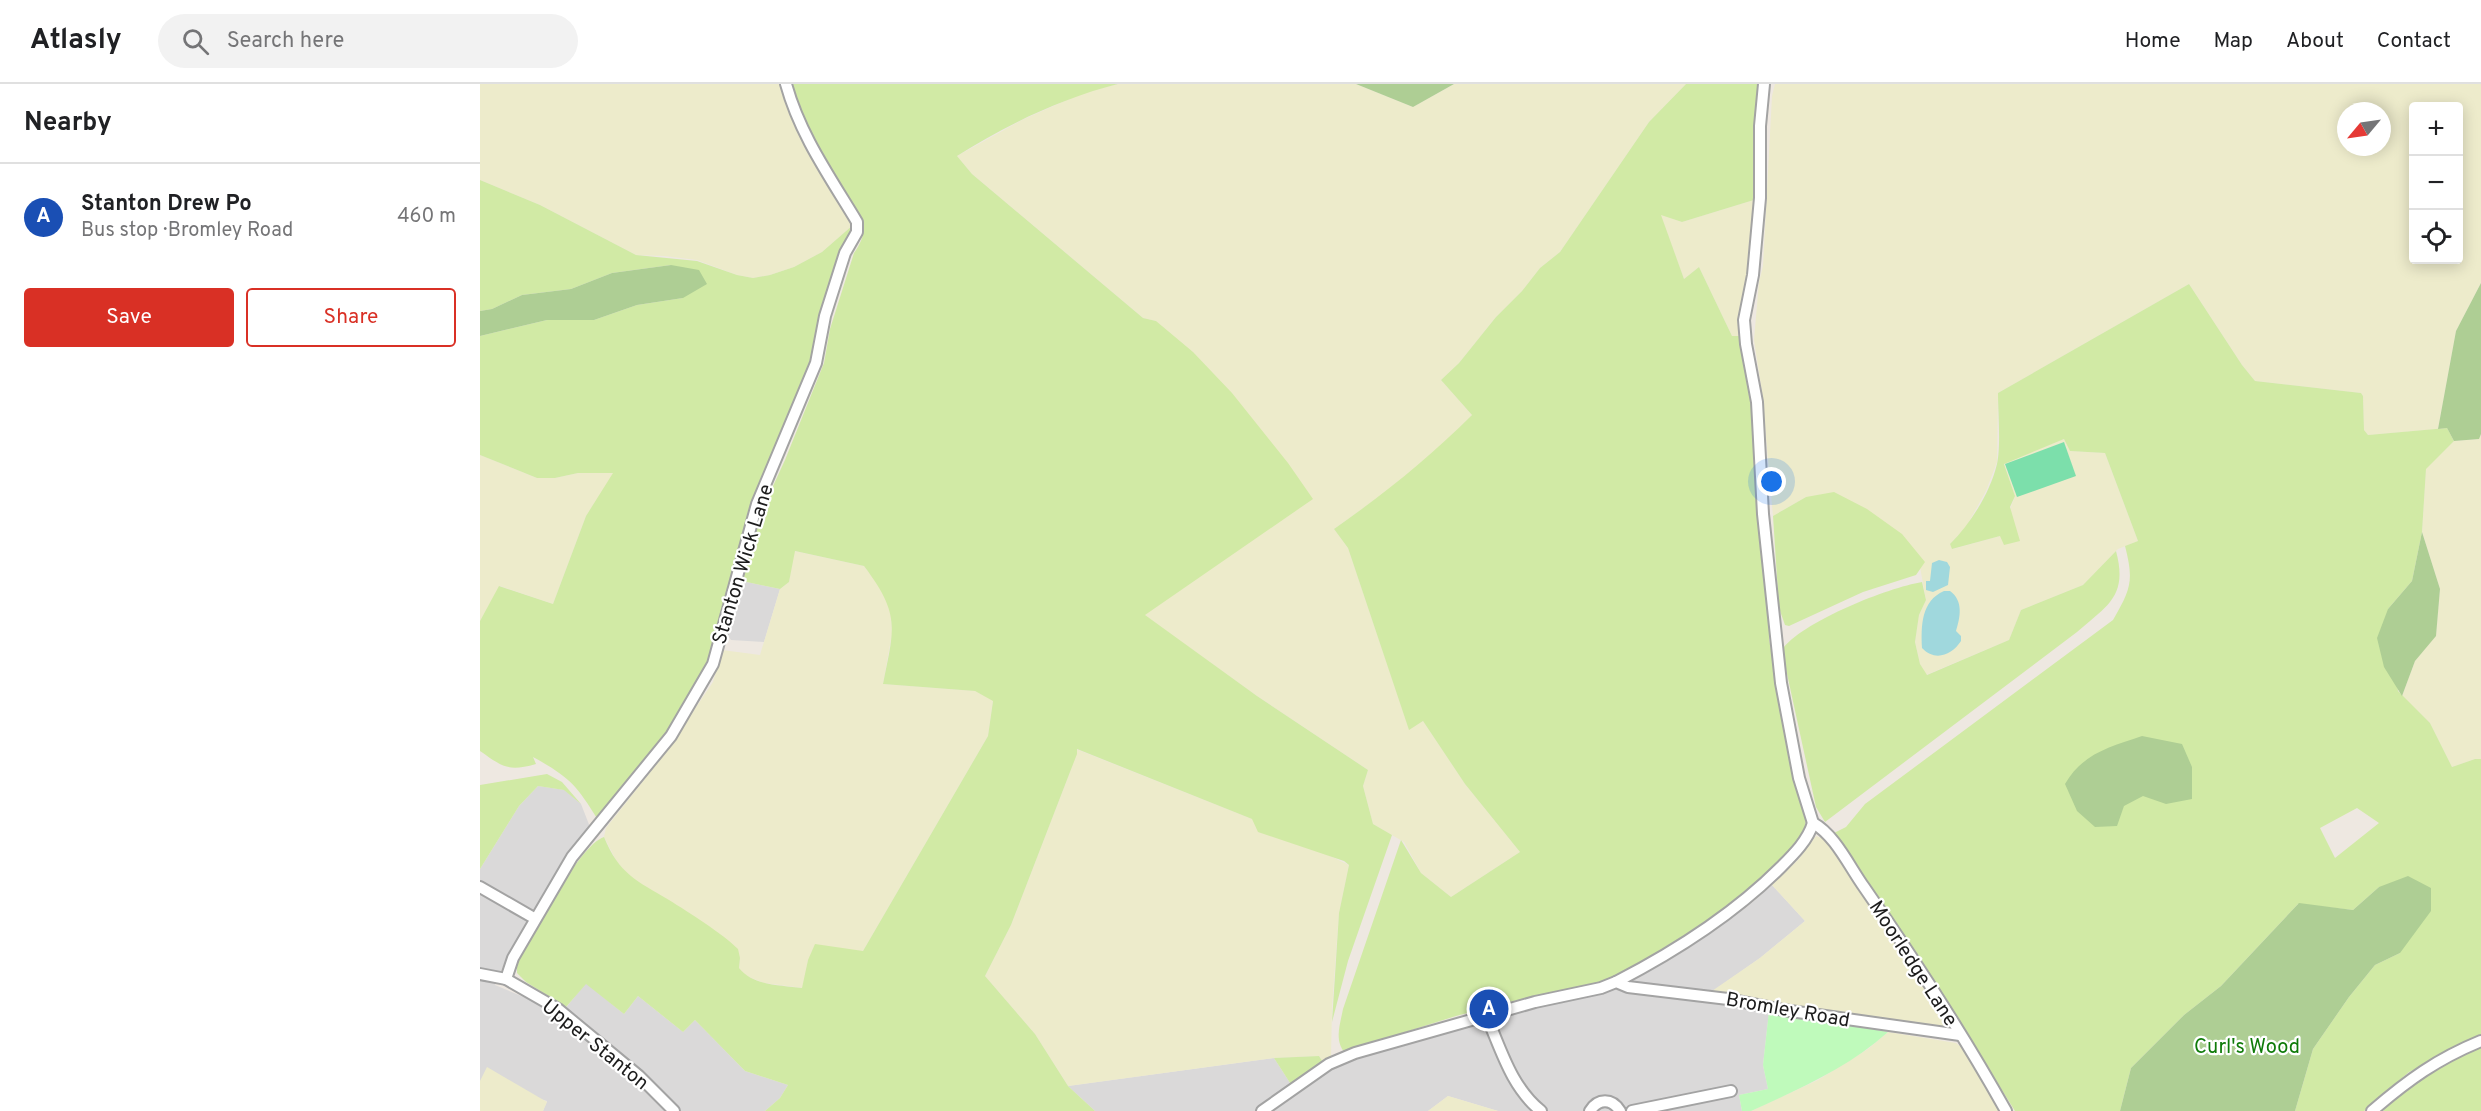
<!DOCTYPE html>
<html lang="en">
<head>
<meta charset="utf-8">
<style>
	:root { --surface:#fff; --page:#f2f2f2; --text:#202124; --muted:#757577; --line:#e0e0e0; --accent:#d93025 }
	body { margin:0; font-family:Overpass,sans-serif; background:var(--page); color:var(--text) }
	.controls { position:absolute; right:18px; top:18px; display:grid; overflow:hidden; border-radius:6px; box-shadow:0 3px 15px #0003 }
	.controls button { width:54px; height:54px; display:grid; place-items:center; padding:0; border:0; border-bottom:2px solid var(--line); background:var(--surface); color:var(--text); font:30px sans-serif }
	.compass { position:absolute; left:1857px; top:18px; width:54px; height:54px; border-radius:50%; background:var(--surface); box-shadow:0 3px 15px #0003; rotate:241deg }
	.you { position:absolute; left:1292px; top:398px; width:21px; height:21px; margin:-15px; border:4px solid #fff; border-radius:50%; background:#1a73e8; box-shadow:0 0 0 9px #1a73e833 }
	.badge { display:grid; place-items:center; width:39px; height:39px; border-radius:50%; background:var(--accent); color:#fff; font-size:20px; font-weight:700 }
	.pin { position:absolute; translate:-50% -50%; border:3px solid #fff; box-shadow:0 2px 6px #0006 }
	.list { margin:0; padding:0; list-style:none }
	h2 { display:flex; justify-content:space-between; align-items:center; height:78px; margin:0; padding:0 24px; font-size:26px }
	h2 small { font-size:20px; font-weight:400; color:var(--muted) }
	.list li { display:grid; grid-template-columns:39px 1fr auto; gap:18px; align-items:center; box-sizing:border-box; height:108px; padding:0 24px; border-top:2px solid var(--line) }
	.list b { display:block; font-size:22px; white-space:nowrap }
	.list p { margin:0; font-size:20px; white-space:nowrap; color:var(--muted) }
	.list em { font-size:20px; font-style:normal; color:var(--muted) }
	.actions { display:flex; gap:12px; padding:18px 24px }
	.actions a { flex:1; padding:14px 0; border:2px solid var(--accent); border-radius:6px; text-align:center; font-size:21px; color:var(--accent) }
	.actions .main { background:var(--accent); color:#fff }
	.icon { flex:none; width:33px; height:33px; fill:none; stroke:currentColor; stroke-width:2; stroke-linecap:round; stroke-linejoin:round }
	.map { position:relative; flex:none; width:2001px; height:1027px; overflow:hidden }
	header { display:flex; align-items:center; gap:36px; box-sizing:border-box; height:84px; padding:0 30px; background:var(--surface); border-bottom:2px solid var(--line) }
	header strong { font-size:28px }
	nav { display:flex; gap:33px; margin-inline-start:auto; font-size:21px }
	.search { width:420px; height:54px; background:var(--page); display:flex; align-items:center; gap:15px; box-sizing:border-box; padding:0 21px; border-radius:33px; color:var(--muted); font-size:22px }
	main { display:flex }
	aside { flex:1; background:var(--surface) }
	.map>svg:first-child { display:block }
	.residential { fill:#dad9d9 }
	.farmland { fill:#edebcb; fill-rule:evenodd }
	.grass { fill:#d1eaa5; fill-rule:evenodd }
	.forest { fill:#aece94 }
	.park { fill:#bffabb }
	.pitch { fill:#7cdfab }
	.water { fill:#a0d8dd }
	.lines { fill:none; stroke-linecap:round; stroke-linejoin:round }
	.minor-casing { stroke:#a3a3a3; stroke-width:14 }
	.minor { stroke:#fff; stroke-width:10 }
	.labels { text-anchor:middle; stroke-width:4.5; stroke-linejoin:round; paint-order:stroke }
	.street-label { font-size:20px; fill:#1c1c1c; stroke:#fff }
	.park-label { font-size:20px; fill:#0f7b09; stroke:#fff }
</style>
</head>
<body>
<header>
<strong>Atlasly</strong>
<div class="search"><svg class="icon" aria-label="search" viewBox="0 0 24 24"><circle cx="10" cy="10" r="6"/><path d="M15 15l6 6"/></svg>Search here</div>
<nav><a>Home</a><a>Map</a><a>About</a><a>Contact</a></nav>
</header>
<main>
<aside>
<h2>Nearby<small></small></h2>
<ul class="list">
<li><span class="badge" style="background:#1a4fb4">A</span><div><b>Stanton Drew Po</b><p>Bus stop · Bromley Road</p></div><em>460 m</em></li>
</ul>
<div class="actions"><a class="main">Save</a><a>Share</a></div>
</aside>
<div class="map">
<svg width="2001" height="1027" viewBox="0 0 2001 1027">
	<rect width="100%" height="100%" fill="#eee8e1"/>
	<g class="residential">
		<path d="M262,497L300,505L284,558L251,556L247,550Z"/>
		<path d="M58,702L85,706L101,720L110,743L28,871L15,901L46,914L79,932L106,899L144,930L158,912L203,948L215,936L265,987L308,1001L300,1014L285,1027H63L67,1017L0,997V785L39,722Z"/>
		<path d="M1292,801L1325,837L1280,874L1223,914L1289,927L1283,981L1288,1005L1259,1011L1262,1027H1018L968,1012L948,1027H791L852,984L868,976L1169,886L1218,857L1267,823Z"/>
		<path d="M794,974L812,1002L775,1027H615L588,1002Z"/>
	</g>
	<g class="farmland">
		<path d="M0,0H302L305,15L334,76L373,141L342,168L314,183L290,191L273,194L257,191L217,176L184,172L156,171L60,121L0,96Z"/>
		<path d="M638,0H876L933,23L974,0H1206L1169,38L1080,168L1060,184L1042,207L1016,233L979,279L961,296L992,331L955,368L906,408L854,445L868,464L929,645L943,637L985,700L1040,768L971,813L941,789L924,758L893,740L883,702L888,686L777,612L664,531L832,414L676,237L663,234L492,90L477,72L542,36L605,8Z"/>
		<path d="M1295,0H2001V199L1976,247L1958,345L1888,351L1884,346L1883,312L1881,309L1775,297L1762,281L1709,200L1518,309L1517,378L1506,407L1486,443L1470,460L1473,465L1520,452L1535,412L1524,379L1584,355L1590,367L1625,369L1658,457L1638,465L1603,501L1541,526L1529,556L1446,591L1440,580L1435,558L1439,531L1446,516L1440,483L1326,413L1293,432L1282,308L1274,256L1279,198L1283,182L1292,12ZM1934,22H1978V176H1934ZM1866,27H1902V63H1866Z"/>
		<path d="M1277,115L1271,178L1258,239L1261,252H1252L1219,183L1204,195L1180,130L1202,138Z"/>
		<path d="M2001,350V675H1995L1972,683L1950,639L1922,612L1935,577L1956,551L1960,505L1942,448L1946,384L1974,357L1999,355Z"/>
		<path d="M0,371L57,394H75L98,389H134L106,432L73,520L20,502L0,537Z"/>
		<path d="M314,467L384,482L400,503L411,526L412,550L403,600L495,607L513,616L508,652L383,867L328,876L323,904L284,899L264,891L259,884L260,874L235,848L151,794L137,778L124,753L126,744L183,672L233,598L242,566L280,571L300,505L309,498Z"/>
		<path d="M596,665L772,735L869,781L859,829L852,923L851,974L844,980L839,972L794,974L588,1002L555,950L505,892L531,841L590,688Z"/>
		<path d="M1336,752L1344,755L1455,914L1471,944L1469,947L1232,907L1280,874L1325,837L1292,801L1319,775Z"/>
		<path d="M1408,948L1476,959L1485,966L1522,1027H1271L1338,996L1388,965Z"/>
		<path d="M7,983L67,1018L63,1027H0V997Z"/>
		<path d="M968,1012L1018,1027H948Z"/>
	</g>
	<g class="grass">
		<path d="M313,0H638C582,14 526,41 477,72L492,90L663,234L676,237L713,268L752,309L808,379L833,415L665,531L777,612L888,686L883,702L893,740L912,751L868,877L852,938L859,829L869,781L864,777L778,748L772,735L597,665V670L590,688L531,841L505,892L555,950L588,1002L615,1027H285L300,1014L308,1001L265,987L215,936L203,948L158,912L144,930L106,900L86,923L46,898L37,889V876C53,851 99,761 124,753C139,790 157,797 189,816C208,828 242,849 258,865L260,874L259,884C273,902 301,901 322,904L328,876L335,860L383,867L508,652L513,617L495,607L403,600C414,544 421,531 384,482L315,467L309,498L300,505L262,497L282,426L305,376L344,279L350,245L374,169C382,157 385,150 383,136C363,104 317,36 313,0Z"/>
		<path d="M1206,0H1280L1277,115L1202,138L1181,131L1204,195L1219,183L1252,252H1261L1271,321L1291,549L1289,555L1318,712L1326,736L1324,749L1300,778L1248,824L1147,888L1124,899L1029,918L976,932L881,962L865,969C854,956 860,941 863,925L921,756L941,789L971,813L1040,768L985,700L943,637L929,646L868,464L854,445C904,410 949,374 992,331L961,296L979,279L1016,233L1042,207L1060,184L1080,168L1169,38Z"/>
		<path d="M0,96L60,121L156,171L217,177L257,191L273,194L290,191L314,183L342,168L373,141L332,283L272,422L228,581L188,648L118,736C96,700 89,693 53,673L56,680C28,688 23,683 0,667V537L19,502L73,520L106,432L133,389H98L75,394H57L0,371V252L67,236H114L157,221L203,214L191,181L132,189L91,205L42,211L12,225L0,227Z"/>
		<path d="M1709,200L1762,281L1775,297L1881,309L1883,312L1884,346L1888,351L1967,344L1974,357L1946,385L1942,448L1932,497L1908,525L1918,607L1950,639L1972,683L1995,675H2001V954L1929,988L1884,1027H1815L1833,965L1869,913L1895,881L1920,869L1899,803L1873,826L1818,820L1741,902L1704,931L1651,984L1640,1027H1535L1452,894L1352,750L1366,743L1385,720L1633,536C1651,505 1654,497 1645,462L1658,457L1625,369L1590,367L1584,355L1524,380L1535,412L1530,423L1540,457L1524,461L1520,452L1472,465L1470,460C1491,439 1510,409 1517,380C1521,362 1518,328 1518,309ZM1877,724L1899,739L1855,774L1840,744Z"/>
		<path d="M1354,408L1387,425L1422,450L1445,478L1436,491L1383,508L1309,542L1305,541L1299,524L1293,432L1326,413Z"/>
		<path d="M1636,467C1648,512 1628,521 1597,548L1345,738L1336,723L1304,576V563C1327,536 1407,504 1442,498L1446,516L1439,531L1435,558L1440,580L1447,591L1529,556L1541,526L1603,501Z"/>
		<path d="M67,690L82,698L101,720L84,706L58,702L39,722L0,785V701Z"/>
		<path d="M2001,964V1027H1904L1901,1024C1933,999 1962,976 2001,964Z"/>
		<path d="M839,972L844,980L812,1002L794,974Z"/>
	</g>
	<g class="forest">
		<path d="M876,0H974L933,23Z"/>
		<path d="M191,181L219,186L227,200L203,214L157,221L114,236H67L0,252V227L12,225L42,211L91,205L132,189Z"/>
		<path d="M2001,199V350L1999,355L1974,357L1967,344L1958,345L1976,247Z"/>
		<path d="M1942,448L1960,505L1956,552L1935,577L1922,612L1904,583L1897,554L1908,525L1932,497Z"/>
		<path d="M1662,652L1702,660L1712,683V715L1686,720L1663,712L1644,722L1637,742L1615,743L1597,727L1585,700C1603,669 1630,663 1662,652Z"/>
		<path d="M1928,792L1951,804V827L1920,869L1895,881L1869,913L1833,965L1815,1027H1640L1651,984L1704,931L1741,902L1819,819L1873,826L1899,803Z"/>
	</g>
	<path class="park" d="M1289,927L1408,948C1368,984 1319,1005 1271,1027H1262L1259,1011L1288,1005L1283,981Z"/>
	<path class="pitch" d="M1584,358L1596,392L1537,413L1525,380Z"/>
	<g class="water">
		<path d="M1459,476L1467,478L1470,483L1468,501L1453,508L1446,506V497H1450L1452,479Z"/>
		<path d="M1464,507H1470C1484,517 1480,534 1476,547L1481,552V557C1472,571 1455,578 1442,564C1441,542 1441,517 1464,507Z"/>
	</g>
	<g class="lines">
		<g class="minor-casing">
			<g id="minor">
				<path d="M1284,0L1280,42V114L1273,191L1264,236L1266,260L1277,318L1283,430L1301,599L1319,694L1333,739"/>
				<path d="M1333,739C1355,751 1369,782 1384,803C1434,875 1483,950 1526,1027"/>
				<path d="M0,803L54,834"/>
				<path d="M0,890L26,895L78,925L159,992L194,1027"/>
				<path d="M26,895L33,874L92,773L191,652L233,580L277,420L336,279L345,232L365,169L377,148V138C350,93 320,51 306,0"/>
				<path d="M1136,898C1196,867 1253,831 1301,783C1314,770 1328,756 1333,739"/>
				<path d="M1006,931C1021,965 1031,1003 1061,1027"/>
				<path d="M782,1027L849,980L875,969L1055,918L1121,904L1136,898L1148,903L1248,915L1303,926L1480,951"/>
				<path d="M1110,1027C1118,1014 1132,1014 1140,1027"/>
				<path d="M1152,1027L1251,1007"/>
				<path d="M1892,1027C1928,996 1957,975 2001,957"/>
			</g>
		</g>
		<use href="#minor" class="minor"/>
	</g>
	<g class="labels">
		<g class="street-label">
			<text transform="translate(262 480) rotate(-73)" y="7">Stanton Wick Lane</text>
			<text transform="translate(1434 879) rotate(57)" y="7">Moorledge Lane</text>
			<text transform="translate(1308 925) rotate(10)" y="7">Bromley Road</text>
			<text transform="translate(116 960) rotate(39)" y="7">Upper Stanton</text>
		</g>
		<g class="park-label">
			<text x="1767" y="969">Curl's Wood</text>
		</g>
	</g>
</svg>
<div class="controls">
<button>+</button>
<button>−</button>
<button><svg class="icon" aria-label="locate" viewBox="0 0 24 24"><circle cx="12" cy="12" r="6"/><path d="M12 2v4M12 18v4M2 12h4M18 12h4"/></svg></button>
</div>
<svg class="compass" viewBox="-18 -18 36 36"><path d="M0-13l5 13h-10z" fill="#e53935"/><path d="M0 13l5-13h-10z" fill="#757577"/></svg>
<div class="you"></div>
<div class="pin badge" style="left:1009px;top:925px;background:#1a4fb4">A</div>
</div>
</main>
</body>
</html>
